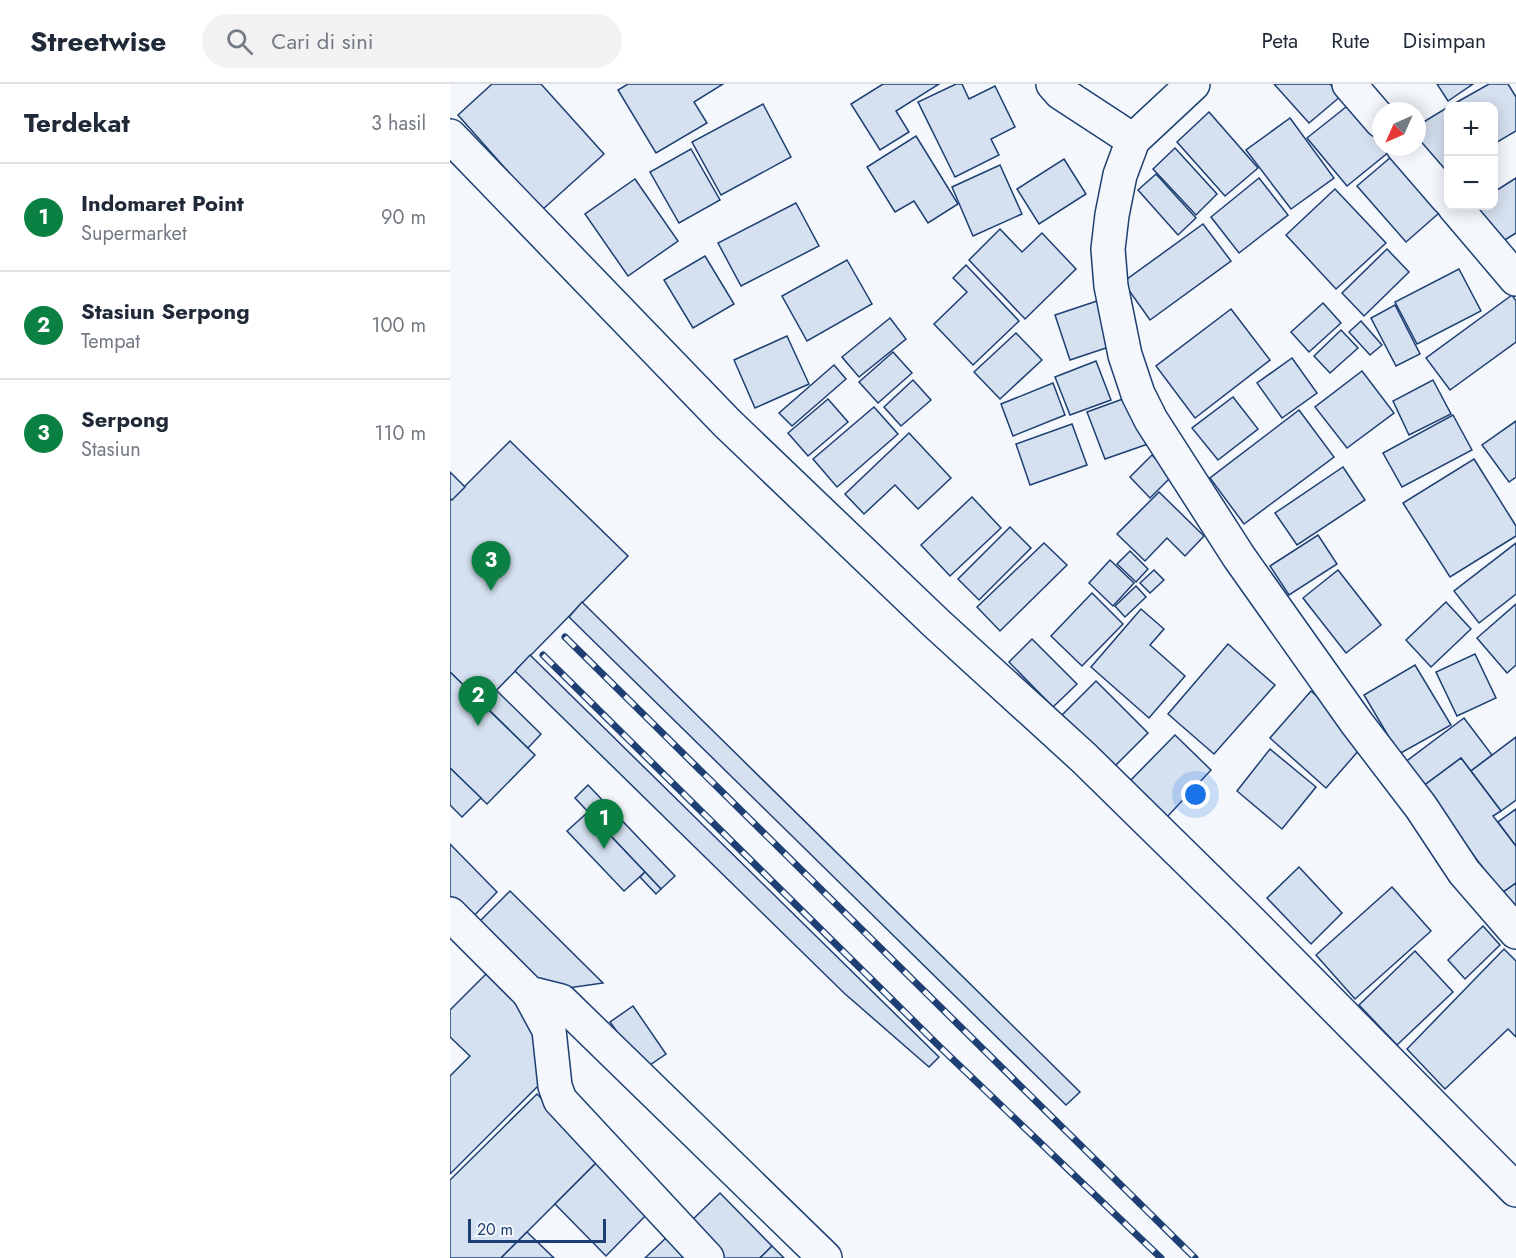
<!DOCTYPE html>
<html lang="id">
<head>
<meta charset="utf-8">
<style>
	:root { --surface:#fff; --page:#f2f2f3; --text:#1f2937; --muted:#747a83; --line:#e0e1e3; --accent:#0b8043 }
	body { margin:0; font-family:Jost,sans-serif; background:var(--page); color:var(--text) }
	.controls { position:absolute; right:18px; top:18px; display:grid; overflow:hidden; border-radius:12px; box-shadow:0 3px 15px #0003 }
	.controls button { width:54px; height:54px; display:grid; place-items:center; padding:0; border:0; border-bottom:2px solid var(--line); background:var(--surface); color:var(--text); font:30px sans-serif }
	.compass { position:absolute; left:922px; top:18px; width:54px; height:54px; border-radius:50%; background:var(--surface); box-shadow:0 3px 15px #0003; rotate:225deg }
	.scale { position:absolute; left:18px; bottom:15px; width:138px; box-sizing:border-box; padding-left:6px; border:3px solid #1d3f73; border-top:0; font-size:16px; line-height:21px; white-space:nowrap; color:#1d3f73; -webkit-text-stroke:4px #f4f7fb; paint-order:stroke }
	.you { position:absolute; left:746px; top:711px; width:21px; height:21px; margin:-15px; border:4px solid #fff; border-radius:50%; background:#1a73e8; box-shadow:0 0 0 9px #1a73e833 }
	.badge { display:grid; place-items:center; width:39px; height:39px; border-radius:50%; background:var(--accent); color:#fff; font-size:20px; font-weight:700 }
	.pin { position:absolute; translate:-50% -50px; filter:drop-shadow(0 2px 3px #0008) }
	.pin::after { content:''; position:absolute; top:32px; width:21px; height:18px; background:inherit; clip-path:polygon(0 0,100% 0,50% 100%) }
	.list { margin:0; padding:0; list-style:none }
	h2 { display:flex; justify-content:space-between; align-items:center; height:78px; margin:0; padding:0 24px; font-size:26px }
	h2 small { font-size:20px; font-weight:400; color:var(--muted) }
	.list li { display:grid; grid-template-columns:39px 1fr auto; gap:18px; align-items:center; box-sizing:border-box; height:108px; padding:0 24px; border-top:2px solid var(--line) }
	.list b { display:block; font-size:22px; white-space:nowrap }
	.list p { margin:0; font-size:20px; white-space:nowrap; color:var(--muted) }
	.list em { font-size:20px; font-style:normal; color:var(--muted) }
	.icon { flex:none; width:33px; height:33px; fill:none; stroke:currentColor; stroke-width:2; stroke-linecap:round; stroke-linejoin:round }
	.map { position:relative; flex:none; width:1066px; height:1174px; overflow:hidden }
	header { display:flex; align-items:center; gap:36px; box-sizing:border-box; height:84px; padding:0 30px; background:var(--surface); border-bottom:2px solid var(--line) }
	header strong { font-size:28px }
	nav { display:flex; gap:33px; margin-inline-start:auto; font-size:21px }
	.search { width:420px; height:54px; background:var(--page); display:flex; align-items:center; gap:15px; box-sizing:border-box; padding:0 21px; border-radius:33px; color:var(--muted); font-size:22px }
	main { display:flex }
	aside { flex:1; background:var(--surface) }
	.map>svg:first-child { display:block }
	.building { fill:#d5e0f0; stroke:#1d3f73; stroke-width:1.5 }
	.lines { fill:none; stroke-linecap:round; stroke-linejoin:round }
	.street-casing { stroke:#1d3f73; stroke-width:36 }
	.street { stroke:#f4f7fb; stroke-width:33 }
	.rail-casing { stroke:#1d3f73; stroke-width:7 }
	.rail { stroke:#f4f7fb; stroke-width:4.5; stroke-dasharray:14; stroke-linecap:butt }
</style>
</head>
<body>
<header>
<strong>Streetwise</strong>
<div class="search"><svg class="icon" aria-label="search" viewBox="0 0 24 24"><circle cx="10" cy="10" r="6"/><path d="M15 15l6 6"/></svg>Cari di sini</div>
<nav><a>Peta</a><a>Rute</a><a>Disimpan</a></nav>
</header>
<main>
<aside>
<h2>Terdekat<small>3 hasil</small></h2>
<ul class="list">
<li><span class="badge">1</span><div><b>Indomaret Point</b><p>Supermarket</p></div><em>90 m</em></li>
<li><span class="badge">2</span><div><b>Stasiun Serpong</b><p>Tempat</p></div><em>100 m</em></li>
<li><span class="badge">3</span><div><b>Serpong</b><p>Stasiun</p></div><em>110 m</em></li>
</ul>
</aside>
<div class="map">
<svg width="1066" height="1174" viewBox="0 0 1066 1174">
	<rect width="100%" height="100%" fill="#f4f7fb"/>
	<g class="building">
		<path d="M42,0H91L154,70L92,126L8,31Z"/>
		<path d="M178,0H273L244,18L257,39L206,69L168,6Z"/>
		<path d="M433,0H489L446,27L459,48L430,66L401,20Z"/>
		<path d="M506,0H512L519,15L545,2L565,43L541,55L549,71L505,93L468,18Z"/>
		<path d="M824,0H880L891,12L859,39Z"/>
		<path d="M987,0H1023L998,17Z"/>
		<path d="M1039,0H1058L1066,13V47L1044,60V22H1000Z"/>
		<path d="M906,15L931,46V63H945L897,102L857,54Z"/>
		<path d="M313,20L341,73L271,111L242,58Z"/>
		<path d="M998,23V86L986,93L967,60V42Z"/>
		<path d="M759,28L808,84L775,112L727,58Z"/>
		<path d="M840,34L884,94L841,125L796,66Z"/>
		<path d="M466,52L508,120L478,139L464,117L445,128L417,83Z"/>
		<path d="M725,64L767,110L746,131L703,85Z"/>
		<path d="M241,65L270,116L229,139L200,88Z"/>
		<path d="M948,67L996,123L956,158L907,102Z"/>
		<path d="M614,75L636,110L589,140L567,105Z"/>
		<path d="M550,81L572,130L523,152L502,103Z"/>
		<path d="M706,90L746,134L728,151L688,106Z"/>
		<path d="M809,94L838,131L789,169L761,133Z"/>
		<path d="M1066,94V149L1050,159L1027,122H1044V108Z"/>
		<path d="M185,95L228,157L178,192L135,130Z"/>
		<path d="M885,105L936,159L886,205L836,151Z"/>
		<path d="M346,119L369,162L291,202L268,159Z"/>
		<path d="M753,140L781,177L700,236L673,198Z"/>
		<path d="M550,145L572,168L592,149L626,185L575,235L519,176Z"/>
		<path d="M937,165L959,188L914,232L892,209Z"/>
		<path d="M255,172L284,220L243,244L214,196Z"/>
		<path d="M397,176L422,220L357,257L332,212Z"/>
		<path d="M516,181L569,237L523,281L484,240L517,208L503,194Z"/>
		<path d="M1009,185L1031,227L967,260L945,218Z"/>
		<path d="M1062,211L1066,217V258L1000,306L976,274Z"/>
		<path d="M647,217L662,262L620,276L605,231Z"/>
		<path d="M873,219L891,239L859,268L841,248Z"/>
		<path d="M945,221L970,270L946,282L921,234Z"/>
		<path d="M781,225L820,276L745,334L706,282Z"/>
		<path d="M440,234L456,255L409,293L392,273Z"/>
		<path d="M911,237L932,261L920,271L899,248Z"/>
		<path d="M891,246L908,264L880,289L864,272Z"/>
		<path d="M566,249L592,276L550,315L524,288Z"/>
		<path d="M337,252L359,300L305,324L284,276Z"/>
		<path d="M443,268L462,289L428,319L409,298Z"/>
		<path d="M842,274L867,309L832,334L807,299Z"/>
		<path d="M646,277L661,316L620,331L605,293Z"/>
		<path d="M384,281L396,295L342,342L329,329Z"/>
		<path d="M912,287L944,329L897,364L865,323Z"/>
		<path d="M463,296L481,316L451,342L434,323Z"/>
		<path d="M983,296L1001,330L959,351L943,317Z"/>
		<path d="M603,299L615,331L563,352L551,320Z"/>
		<path d="M681,312L698,360L655,375L637,328Z"/>
		<path d="M783,313L808,345L768,376L742,344Z"/>
		<path d="M378,315L398,338L358,372L338,349Z"/>
		<path d="M424,323L448,350L387,403L363,375Z"/>
		<path d="M849,326L884,373L794,440L760,394Z"/>
		<path d="M1003,331L1022,366L952,403L933,369Z"/>
		<path d="M1066,337V393L1059,398L1032,361Z"/>
		<path d="M622,340L637,381L580,401L566,360Z"/>
		<path d="M459,349L501,394L468,425L445,401L414,430L395,410Z"/>
		<path d="M60,357L178,472L33,620L0,588V417Z"/>
		<path d="M702,371L722,392L700,414L680,393Z"/>
		<path d="M1024,375L1066,442V452L1000,493L953,419Z"/>
		<path d="M893,383L915,416L847,461L825,429Z"/>
		<path d="M0,388L15,403L2,416L0,414Z"/>
		<path d="M709,408L754,452L735,472L717,454L695,477L667,450Z"/>
		<path d="M522,413L551,444L500,492L471,461Z"/>
		<path d="M560,443L581,464L529,516L508,495Z"/>
		<path d="M868,451L887,480L839,511L820,482Z"/>
		<path d="M594,459L617,481L550,547L527,523Z"/>
		<path d="M1066,459V510L1029,539L1004,507Z"/>
		<path d="M680,467L698,485L686,498L667,480Z"/>
		<path d="M660,476L684,499L663,522L639,499Z"/>
		<path d="M704,486L714,496L700,509L690,499Z"/>
		<path d="M888,486L931,541L896,569L853,514Z"/>
		<path d="M686,502L696,513L675,533L665,522Z"/>
		<path d="M642,509L673,540L632,582L601,552Z"/>
		<path d="M132,518L630,1008L616,1021L119,533Z"/>
		<path d="M996,518L1021,545L981,583L956,556Z"/>
		<path d="M1066,520V581L1057,589L1027,554Z"/>
		<path d="M691,525L714,545L700,561L735,592L699,634L641,583Z"/>
		<path d="M582,555L627,600L603,623L559,578Z"/>
		<path d="M778,560L825,601L764,670L718,630Z"/>
		<path d="M1025,570L1046,614L1007,632L986,588Z"/>
		<path d="M80,571L489,973L479,983L394,909L65,587Z"/>
		<path d="M965,581L1001,641L949,670L914,611Z"/>
		<path d="M0,588L85,671L37,720L0,684Z"/>
		<path d="M646,597L698,649L664,683L612,631Z"/>
		<path d="M46,606L91,650L78,664L33,620Z"/>
		<path d="M861,607L917,657L876,704L820,654Z"/>
		<path d="M1014,634L1042,671L1021,687L1011,674L972,703L954,679Z"/>
		<path d="M725,651L761,686L716,734L679,698Z"/>
		<path d="M1066,653V716L1051,727L1021,687Z"/>
		<path d="M820,665L866,703L832,745L787,707Z"/>
		<path d="M1011,674L1051,727L1043,732L1066,762V799L1052,809L972,703Z"/>
		<path d="M0,684L31,714L12,733L0,721Z"/>
		<path d="M138,701L225,792L211,805L125,714Z"/>
		<path d="M1066,725V762L1048,738Z"/>
		<path d="M138,728L195,788L174,807L117,747Z"/>
		<path d="M0,760L47,808L18,838L0,820Z"/>
		<path d="M849,783L892,829L861,860L817,814Z"/>
		<path d="M195,788L211,805L206,810L190,793Z"/>
		<path d="M1066,799V828L1052,809Z"/>
		<path d="M942,803L981,847L905,915L866,871Z"/>
		<path d="M60,807L153,899L97,907L28,839Z"/>
		<path d="M1033,842L1050,861L1015,895L998,876Z"/>
		<path d="M1054,865L1066,877V953L1058,945L995,1005L957,965Z"/>
		<path d="M965,867L1003,908L947,961L909,921Z"/>
		<path d="M39,887L83,932L93,997L0,1090V992L20,972L0,953V926Z"/>
		<path d="M183,922L216,970L194,985L160,938Z"/>
		<path d="M87,1010L151,1074L51,1174H0V1096Z"/>
		<path d="M151,1074L202,1125L156,1172L105,1120Z"/>
		<path d="M270,1109L322,1162L310,1174H272L238,1140Z"/>
		<path d="M77,1148L104,1174H51Z"/>
		<path d="M218,1152L239,1174H195Z"/>
		<path d="M322,1162L334,1174H310Z"/>
	</g>
	<g class="lines">
		<g class="street-casing">
			<g id="street">
				<path d="M603,0L611,9L683,56"/>
				<path d="M743,0L683,56L670,91L662,131L658,165L661,202L675,271L688,310L701,336L789,473L906,638L971,723L1014,788L1066,848"/>
				<path d="M899,0L931,37"/>
				<path d="M0,52L277,339L486,539L634,674L793,830L1066,1106"/>
				<path d="M953,63L998,115"/>
				<path d="M1004,122L1066,195"/>
				<path d="M0,830L79,909L111,917L375,1174"/>
				<path d="M79,909L99,946L105,1002L110,1016L257,1174"/>
			</g>
		</g>
		<use href="#street" class="street"/>
		<g class="rail-casing">
			<g id="rail">
				<path d="M115,553L745,1174"/>
				<path d="M93,571L491,964L711,1174"/>
			</g>
		</g>
		<use href="#rail" class="rail"/>
	</g>
</svg>
<div class="controls">
<button>+</button>
<button>−</button>
</div>
<svg class="compass" viewBox="-18 -18 36 36"><path d="M0-13l5 13h-10z" fill="#e53935"/><path d="M0 13l5-13h-10z" fill="#747a83"/></svg>
<div class="scale">20 m</div>
<div class="you"></div>
<div class="pin badge" style="left:154px;top:765px">1</div>
<div class="pin badge" style="left:28px;top:642px">2</div>
<div class="pin badge" style="left:41px;top:507px">3</div>
</div>
</main>
</body>
</html>
